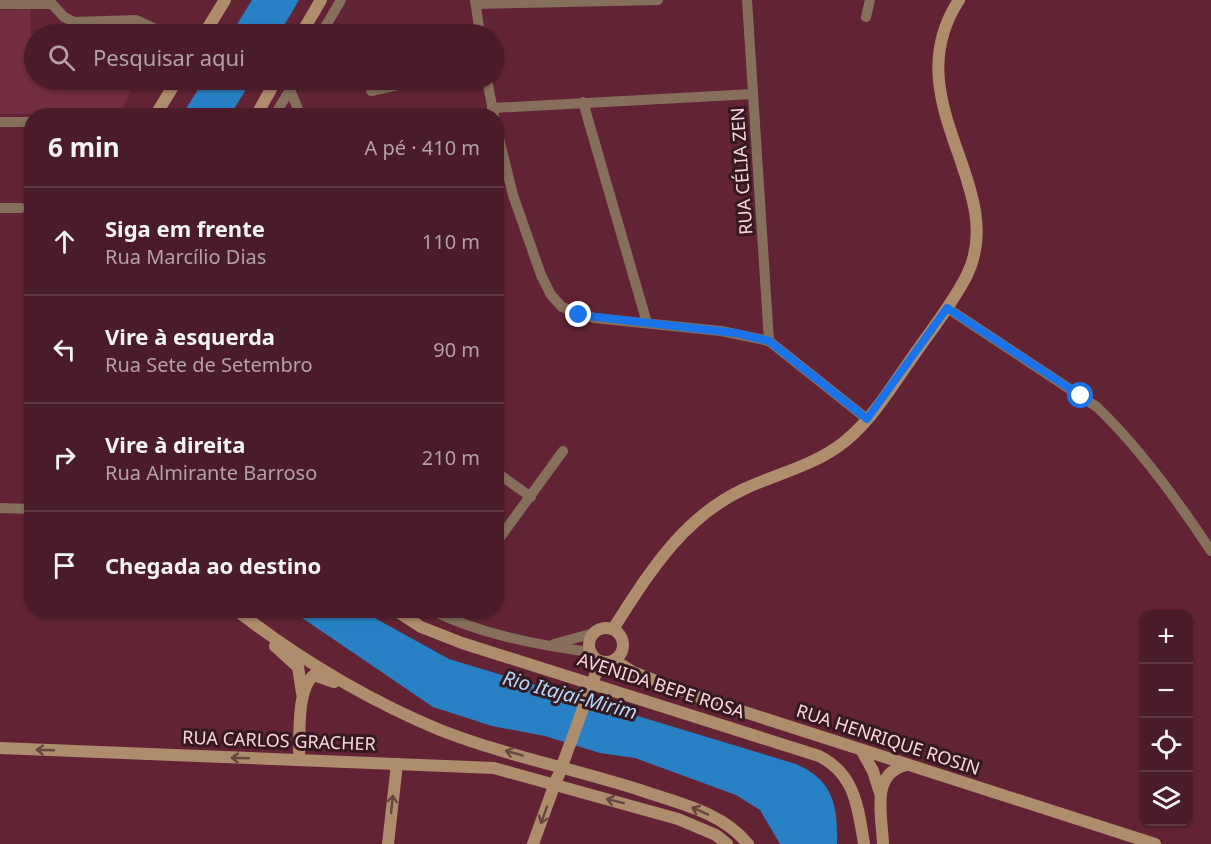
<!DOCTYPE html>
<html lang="pt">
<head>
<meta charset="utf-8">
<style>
	:root { --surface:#4a1b28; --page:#512430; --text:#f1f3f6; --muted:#b2a1a8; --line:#613945 }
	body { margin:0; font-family:"Noto Sans",sans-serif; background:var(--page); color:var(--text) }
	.controls { position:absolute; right:18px; bottom:18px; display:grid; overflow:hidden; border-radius:12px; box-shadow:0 2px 4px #0004 }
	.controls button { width:54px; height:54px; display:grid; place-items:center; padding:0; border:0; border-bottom:2px solid var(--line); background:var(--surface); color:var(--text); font:30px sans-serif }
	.stop { position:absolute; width:18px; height:18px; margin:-14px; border:4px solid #1a73e8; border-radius:50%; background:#fff }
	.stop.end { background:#1a73e8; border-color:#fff; box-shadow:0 2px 6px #0008 }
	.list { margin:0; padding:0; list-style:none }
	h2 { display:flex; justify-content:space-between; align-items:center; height:78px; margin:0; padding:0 24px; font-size:26px }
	h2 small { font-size:20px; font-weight:400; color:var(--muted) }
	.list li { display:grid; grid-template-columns:39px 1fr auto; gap:18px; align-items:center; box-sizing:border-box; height:108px; padding:0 24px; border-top:2px solid var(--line) }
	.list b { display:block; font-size:22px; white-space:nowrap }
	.list p { margin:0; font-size:20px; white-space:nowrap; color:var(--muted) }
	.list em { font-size:20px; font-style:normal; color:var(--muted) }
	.icon { flex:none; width:33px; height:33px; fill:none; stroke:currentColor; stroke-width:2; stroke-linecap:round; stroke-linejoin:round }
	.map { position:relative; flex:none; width:1211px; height:844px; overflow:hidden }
	.search { position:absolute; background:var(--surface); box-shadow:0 2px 4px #0004; left:24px; top:24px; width:480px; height:66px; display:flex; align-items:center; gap:15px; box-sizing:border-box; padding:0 21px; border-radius:33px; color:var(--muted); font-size:22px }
	.panel { position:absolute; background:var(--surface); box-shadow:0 2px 4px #0004; left:24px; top:108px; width:480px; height:510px; border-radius:24px }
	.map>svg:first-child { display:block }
	.built { fill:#732e41 }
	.water { fill:#2881c4 }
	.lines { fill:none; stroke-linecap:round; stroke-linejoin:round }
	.street { stroke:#86705c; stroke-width:10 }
	.secondary { stroke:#ae8d6c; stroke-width:12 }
	.secondary-bridge { stroke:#ae8d6c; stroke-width:12 }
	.oneway { stroke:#65473e }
	.route { stroke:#1a73e8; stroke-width:8 }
	.labels { text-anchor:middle; stroke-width:6; stroke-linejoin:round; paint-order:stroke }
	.street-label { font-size:18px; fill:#fdd5dc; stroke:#351920 }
	.water-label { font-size:20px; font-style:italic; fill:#b3dafe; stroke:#351920 }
</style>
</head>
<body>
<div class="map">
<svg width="1211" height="844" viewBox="0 0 1211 844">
	<rect width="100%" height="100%" fill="#622435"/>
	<path class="built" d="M30,9L31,37L34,38V80H136L120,113L0,114V10Z"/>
	<g class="water">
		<path d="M252,0H299L279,34H231Z"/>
		<path d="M204,80H252L230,115H182Z"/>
		<path d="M292,611H362L449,659L796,764C833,780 838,805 837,844H780L760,810L736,795L635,758L600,753L545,736L492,726L433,707Z"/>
	</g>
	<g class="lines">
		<g class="street">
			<path d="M475,0L480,34"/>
			<path d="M747,0L769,341"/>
			<path d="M0,4H52L64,17L74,22L136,20L167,34"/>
			<path d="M476,4L658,0"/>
			<path d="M866,17L870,0"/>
			<path d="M321,34L341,0"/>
			<path d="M487,80L494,116"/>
			<path d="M290,90L301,116"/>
			<path d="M371,91L421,80"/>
			<path d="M583,102L647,323"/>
			<path d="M492,108L753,94"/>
			<path d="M274,116L296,80"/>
			<path d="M0,122H32"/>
			<path d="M496,126L513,195L541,275L551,295L562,307L594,318L721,331L769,341L867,419"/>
			<path d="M0,208H21"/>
			<path d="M947,308L1097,407C1140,448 1178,501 1211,551"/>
			<path d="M496,472L531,497"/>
			<path d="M0,508L32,509"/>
			<path d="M496,543L563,451"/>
			<path d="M431,610C480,634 536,645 590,652"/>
			<path d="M554,644L594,633"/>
		</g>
		<g class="secondary">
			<path d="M204,34L225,0"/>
			<path d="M301,34L321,0"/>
			<path d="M155,116L177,80"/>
			<path d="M256,116L276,80"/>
			<path d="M236,610C298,658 368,700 440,730C504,755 574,769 640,790C678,803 722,812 748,844"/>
			<path d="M395,610L421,627L462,643L819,756C855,774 858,807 864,844"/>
			<circle cx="606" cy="645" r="17"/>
			<path d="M613,629C649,573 682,518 744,489C774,475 808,467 836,448C869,426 891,387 914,355C932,329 953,303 967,275C1010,187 893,101 959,0"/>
			<path d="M275,646L298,667L302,693"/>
			<path d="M614,660L633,672L701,698L1155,844"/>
			<path d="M0,748L494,768L678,819L716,835L727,844"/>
			<path d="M862,751L873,771L880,793"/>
			<path d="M299,760C300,738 296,689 314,675L334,682"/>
			<path d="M388,844L397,764"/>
			<path d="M533,844L557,778"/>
			<path d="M883,844C882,815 870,774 906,765"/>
		</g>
		<path class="secondary-bridge" d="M558,777L597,670"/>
	</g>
	<defs><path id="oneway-shaft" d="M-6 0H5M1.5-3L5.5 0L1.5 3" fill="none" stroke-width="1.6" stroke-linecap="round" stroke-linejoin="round" transform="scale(1.5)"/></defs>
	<g class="oneway">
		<use href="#oneway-shaft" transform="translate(45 750) rotate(-178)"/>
		<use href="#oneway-shaft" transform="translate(514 753) rotate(-164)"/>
		<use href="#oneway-shaft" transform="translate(240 758) rotate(-178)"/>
		<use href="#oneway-shaft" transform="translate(615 801) rotate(-166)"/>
		<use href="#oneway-shaft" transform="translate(392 804) rotate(-84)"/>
		<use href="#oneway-shaft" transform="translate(700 811) rotate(-156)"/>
		<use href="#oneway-shaft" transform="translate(544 815) rotate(110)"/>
	</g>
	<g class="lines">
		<path class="route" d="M579,315L736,333L769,341L867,419L947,308L1081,396"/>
	</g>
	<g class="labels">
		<g class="street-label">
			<text transform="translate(742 171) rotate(-94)" y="6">RUA CÉLIA ZEN</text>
			<text transform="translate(661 686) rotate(18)" y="6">AVENIDA BEPE ROSA</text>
			<text transform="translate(888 740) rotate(18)" y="6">RUA HENRIQUE ROSIN</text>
			<text transform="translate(279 741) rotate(2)" y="6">RUA CARLOS GRACHER</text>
		</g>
		<g class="water-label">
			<text transform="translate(570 695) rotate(15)" y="7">Rio Itajaí-Mirim</text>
		</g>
	</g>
</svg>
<div class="controls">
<button>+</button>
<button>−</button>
<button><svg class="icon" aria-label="locate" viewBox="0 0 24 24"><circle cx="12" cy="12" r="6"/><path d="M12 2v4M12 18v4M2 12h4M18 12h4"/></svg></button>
<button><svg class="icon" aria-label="layers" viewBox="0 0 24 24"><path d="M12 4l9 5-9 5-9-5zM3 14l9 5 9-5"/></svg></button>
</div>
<div class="stop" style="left:1081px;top:396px"></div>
<div class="stop end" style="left:579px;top:315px"></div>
<div class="search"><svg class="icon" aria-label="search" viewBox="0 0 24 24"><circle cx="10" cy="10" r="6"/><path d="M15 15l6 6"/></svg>Pesquisar aqui</div>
<section class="panel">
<h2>6 min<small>A pé · 410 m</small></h2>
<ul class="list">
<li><svg class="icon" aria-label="ahead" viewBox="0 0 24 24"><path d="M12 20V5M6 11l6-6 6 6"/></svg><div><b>Siga em frente</b><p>Rua Marcílio Dias</p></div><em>110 m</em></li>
<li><svg class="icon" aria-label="left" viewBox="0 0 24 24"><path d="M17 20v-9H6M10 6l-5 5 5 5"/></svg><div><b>Vire à esquerda</b><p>Rua Sete de Setembro</p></div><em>90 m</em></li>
<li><svg class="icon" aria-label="right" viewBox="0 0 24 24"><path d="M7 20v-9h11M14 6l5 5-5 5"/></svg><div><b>Vire à direita</b><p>Rua Almirante Barroso</p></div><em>210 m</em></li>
<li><svg class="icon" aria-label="arrive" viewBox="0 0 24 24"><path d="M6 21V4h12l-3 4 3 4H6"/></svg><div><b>Chegada ao destino</b></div></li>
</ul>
</section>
</div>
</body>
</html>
